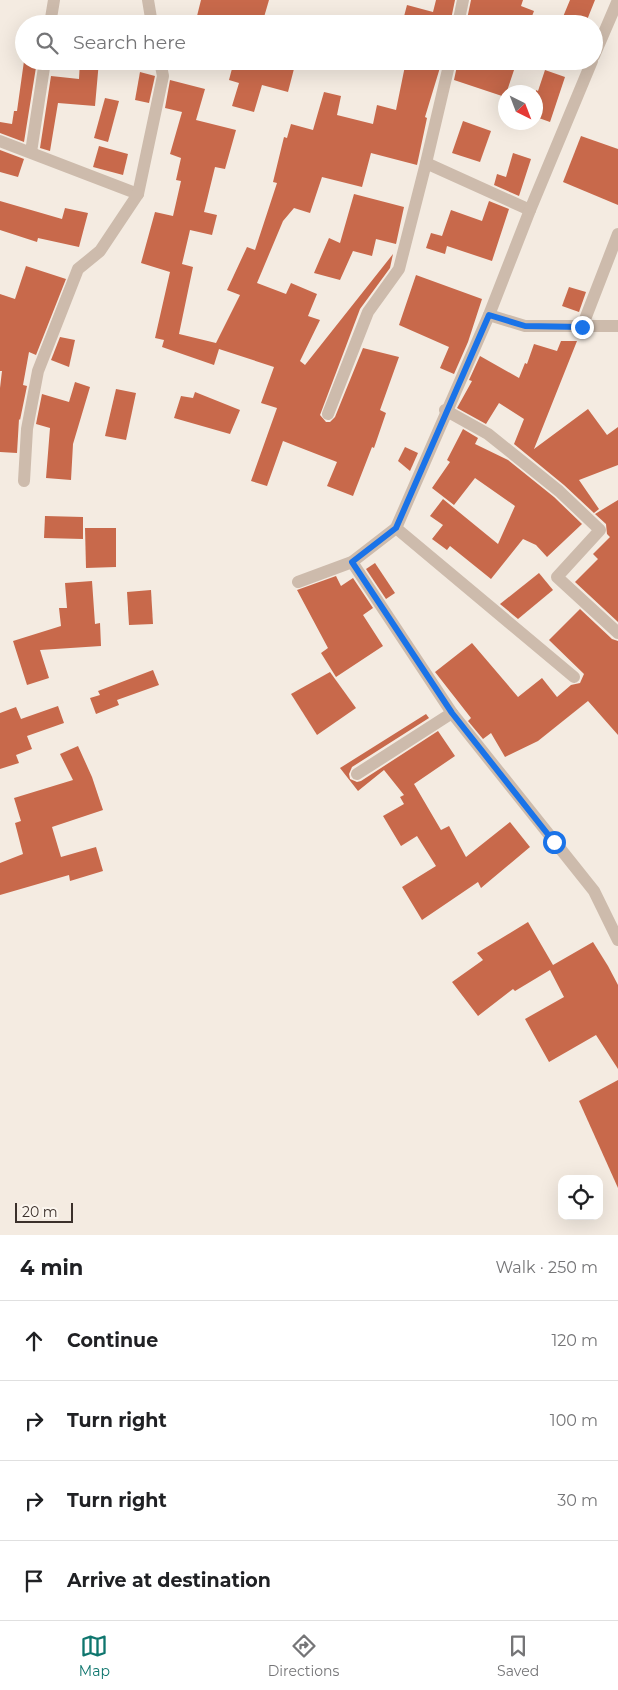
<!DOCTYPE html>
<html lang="en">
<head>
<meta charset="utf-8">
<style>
	:root { --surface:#fff; --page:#f2f2f2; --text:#202124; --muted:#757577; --line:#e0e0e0; --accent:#0f766e }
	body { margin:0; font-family:Montserrat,sans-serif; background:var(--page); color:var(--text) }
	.controls { position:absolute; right:15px; bottom:15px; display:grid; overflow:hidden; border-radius:10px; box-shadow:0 5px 20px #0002 }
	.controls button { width:45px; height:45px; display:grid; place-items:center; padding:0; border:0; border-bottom:1px solid var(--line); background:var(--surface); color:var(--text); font:25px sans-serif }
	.compass { position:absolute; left:498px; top:85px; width:45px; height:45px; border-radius:50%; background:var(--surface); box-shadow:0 5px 20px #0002; rotate:138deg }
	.scale { position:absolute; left:15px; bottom:12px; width:58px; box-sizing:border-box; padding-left:5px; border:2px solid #3b302b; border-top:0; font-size:14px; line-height:18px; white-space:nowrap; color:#3b302b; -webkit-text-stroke:4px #fbf5ee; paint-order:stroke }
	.stop { position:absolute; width:15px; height:15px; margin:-11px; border:4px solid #1a73e8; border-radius:50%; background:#fff }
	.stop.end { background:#1a73e8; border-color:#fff; box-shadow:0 1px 5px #0008 }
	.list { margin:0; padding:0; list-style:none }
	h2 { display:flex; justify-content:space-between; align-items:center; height:65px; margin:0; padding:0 20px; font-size:21px }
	h2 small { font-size:16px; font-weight:400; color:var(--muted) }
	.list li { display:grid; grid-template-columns:32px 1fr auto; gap:15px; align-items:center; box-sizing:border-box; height:80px; padding:0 20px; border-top:1px solid var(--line) }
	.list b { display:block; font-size:19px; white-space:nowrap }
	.list em { font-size:16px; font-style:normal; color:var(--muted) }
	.icon { flex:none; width:28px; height:28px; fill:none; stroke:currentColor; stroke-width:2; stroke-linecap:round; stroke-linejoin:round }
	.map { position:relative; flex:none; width:618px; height:1235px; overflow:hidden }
	.search { position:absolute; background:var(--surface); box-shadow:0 5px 20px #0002; left:15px; right:15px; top:15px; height:55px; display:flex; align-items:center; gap:12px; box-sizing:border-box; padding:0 18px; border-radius:28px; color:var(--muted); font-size:19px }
	.sheet { height:385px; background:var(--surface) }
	nav { display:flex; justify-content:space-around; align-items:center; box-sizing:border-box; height:70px; border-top:1px solid var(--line); background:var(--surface); font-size:14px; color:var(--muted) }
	nav a { display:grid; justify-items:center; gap:2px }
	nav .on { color:var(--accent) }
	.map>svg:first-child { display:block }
	.building { fill:#c8694b }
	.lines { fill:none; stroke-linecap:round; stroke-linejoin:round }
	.minor { stroke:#cdbbac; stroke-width:12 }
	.route { stroke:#1a73e8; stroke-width:6 }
</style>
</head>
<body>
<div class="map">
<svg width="618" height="1235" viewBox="0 0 618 1235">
	<rect width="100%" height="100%" fill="#f4ebe1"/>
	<g class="building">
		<path d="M201,0H269L262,24H195Z"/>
		<path d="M436,0H455L450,24H402L407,5L433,12Z"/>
		<path d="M471,0H523L521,6L534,11L529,24H502L490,19L488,24H466Z"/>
		<path d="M570,0H595L587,20L580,17L577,24H560Z"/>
		<path d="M24,61H37L24,142L0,133V122L12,124L14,111H17Z"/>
		<path d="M80,61H99L95,106L58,103L50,151L40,148L51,76L79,79Z"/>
		<path d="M234,61H296L288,92L262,85L254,112L232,106L239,83L229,80Z"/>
		<path d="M406,61H442L425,117L427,118L417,165L371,153L362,187L322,177L310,213L294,208L283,221L257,283L286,294L291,283L317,294L308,316L320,320L300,361L305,365L393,254L390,268L360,309L320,415L326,422H330L335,417L363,348L399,357L380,410L386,413L374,448L372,447L353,496L327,486L337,462L283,441L267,486L251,481L277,408L261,403L274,367L219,349L214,365L162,347L164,340L155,338L170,272L141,263L155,212L173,216L181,181L176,180L181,158L170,154L182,112L165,108L170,80L205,89L196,120L236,130L225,169L215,167L204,212L217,215L212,235L190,230L182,264L193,267L179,334L216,343L240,295L227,290L247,247L255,250L277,183L273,182L284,137L287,138L291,124L313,130L324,92L341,96L337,115L373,124L377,105L396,110Z"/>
		<path d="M458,61L481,68L483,61H517L505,97L454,80Z"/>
		<path d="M545,70L565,77L550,122L536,117V90L538,91Z"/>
		<path d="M140,72L155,76L149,103L135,100Z"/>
		<path d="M105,98L119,101L108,142L94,138Z"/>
		<path d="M463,121L491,131L480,162L452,153Z"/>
		<path d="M581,136L618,149V205L563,182Z"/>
		<path d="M99,146L128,154L123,175L93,167Z"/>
		<path d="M0,150L24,159L18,177L0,172Z"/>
		<path d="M513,153L531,159L519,196L494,185L497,174L506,177Z"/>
		<path d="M354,194L404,207L396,244L376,239L372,256L353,251L340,280L314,273L329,238L340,243Z"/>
		<path d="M0,201L62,219L65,208L88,213L79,247L38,238L37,242L0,230Z"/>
		<path d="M489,201L509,209L492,261L447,246L445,254L426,248L431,233L442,236L451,210L482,221Z"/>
		<path d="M26,266L66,279L36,355L29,352L23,385L27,386L20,420L19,419L17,453L0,452V388L2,371H0V294L15,299Z"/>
		<path d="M416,275L482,299L468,342L454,374L440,368L449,347L399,325Z"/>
		<path d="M569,287L586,292L579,312L562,306Z"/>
		<path d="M60,337L75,340L69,367L51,360Z"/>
		<path d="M561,341H577L534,449L588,409L607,435L618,427V465L579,480L599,509L594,513L564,485L514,444L524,419L499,403L486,424L457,408L472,381L469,380L480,356L519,378L525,363L527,364L534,344L557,351Z"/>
		<path d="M75,382L90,387L73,444L71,480L46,478L50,428L36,424L42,394L69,402Z"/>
		<path d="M116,389L136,393L126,440L105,436Z"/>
		<path d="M195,392L240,410L230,434L174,418L181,396L193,398Z"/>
		<path d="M463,429L478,438L475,444L508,460L554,497L582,524L547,557L536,545L523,539L491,579L450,546L447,550L432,539L443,525L430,516L443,499L498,544L515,506L475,478L454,505L432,488L450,462L447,460Z"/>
		<path d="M405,447L418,453L410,471L398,461Z"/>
		<path d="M618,500V622L575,582L598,559L593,554L610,537L607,534L606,524L595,514Z"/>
		<path d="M45,516L83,517V539L44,538Z"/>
		<path d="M85,528H116V567L86,568Z"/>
		<path d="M375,563L395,593L386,599L366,569Z"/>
		<path d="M539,573L553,590L518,619L500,604Z"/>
		<path d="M336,576L341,586L353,578L373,608L363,615L383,646L336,677L321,653L328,648L297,590Z"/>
		<path d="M92,581L95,624L100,623L101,646L40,650L49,678L27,685L13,641L61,626L59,608H67L65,583Z"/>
		<path d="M151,590L153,624L129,625L127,592Z"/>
		<path d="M580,609L612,639L618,641V735L588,701L538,741L505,757L491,733L483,739L468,721L471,718L435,672L472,643L518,697L542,678L557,697L571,685L580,683L584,674L549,640Z"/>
		<path d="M153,670L159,685L117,700L119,705L96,714L90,698L100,695L98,691Z"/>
		<path d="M330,672L356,708L317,735L291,694Z"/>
		<path d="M58,706L64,723L27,736L32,749L16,755L19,763L0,769V713L16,707L21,719Z"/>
		<path d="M426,714L429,718L352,767L349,774L350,779L357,782L361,781L438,731L455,756L414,784L441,830L449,826L466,857L510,822L530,847L481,888L478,882L422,920L402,887L436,866L417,836L401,846L383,816L404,804L400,797L404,795L384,770L358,791L340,768Z"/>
		<path d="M78,746L92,777L103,810L52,827L61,857L96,847L103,871L70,881L69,875L0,895V863L23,854L15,823L21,821L14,798L73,780L60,754Z"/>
		<path d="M528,922L553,965L593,942L608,966L618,985V1069L596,1035L549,1062L525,1019L564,997L550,970L515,991L513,989L478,1016L452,982L483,960L477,953Z"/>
		<path d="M618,1080V1188L579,1101Z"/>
	</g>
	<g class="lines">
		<g class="minor">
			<path d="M148,0L152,24"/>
			<path d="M50,24L54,0"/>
			<path d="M458,24L463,0"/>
			<path d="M594,56L618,0"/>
			<path d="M0,141L138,194"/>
			<path d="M31,152L45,61"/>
			<path d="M426,163L530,210"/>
			<path d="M489,315L525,326H618"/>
			<path d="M582,327L618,234"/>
			<path d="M445,410L488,434L559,491L600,530L557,577L618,633"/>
			<path d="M328,414L368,312L399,269L426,163L450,61"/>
			<path d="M24,481L27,429L38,371L78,269L100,251L138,194L163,76L160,61"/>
			<path d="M396,528L574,677"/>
			<path d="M352,562L452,713L594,891L618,940"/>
			<path d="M298,582L352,562L396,528L489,315L530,210L592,61"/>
			<path d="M357,774L452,713"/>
		</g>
	</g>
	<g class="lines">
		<path class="route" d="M554,842L452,713L352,562L396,528L489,315L525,326L582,327"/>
	</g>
</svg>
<div class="controls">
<button><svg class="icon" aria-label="locate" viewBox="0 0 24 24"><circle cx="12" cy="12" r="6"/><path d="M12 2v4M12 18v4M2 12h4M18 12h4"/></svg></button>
</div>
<svg class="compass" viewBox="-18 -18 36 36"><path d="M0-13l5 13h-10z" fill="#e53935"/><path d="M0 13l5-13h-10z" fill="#757577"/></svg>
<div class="scale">20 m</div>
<div class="stop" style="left:554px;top:842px"></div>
<div class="stop end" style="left:582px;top:327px"></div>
<div class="search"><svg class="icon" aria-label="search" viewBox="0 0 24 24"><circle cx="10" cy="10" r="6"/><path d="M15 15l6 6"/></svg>Search here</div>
</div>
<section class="sheet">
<h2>4 min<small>Walk · 250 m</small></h2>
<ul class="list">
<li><svg class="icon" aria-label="ahead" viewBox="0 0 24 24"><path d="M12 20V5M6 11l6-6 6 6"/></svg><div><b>Continue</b></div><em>120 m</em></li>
<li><svg class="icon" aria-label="right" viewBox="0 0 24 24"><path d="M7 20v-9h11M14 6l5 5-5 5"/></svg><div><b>Turn right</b></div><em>100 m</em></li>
<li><svg class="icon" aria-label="right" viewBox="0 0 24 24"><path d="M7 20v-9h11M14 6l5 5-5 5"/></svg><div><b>Turn right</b></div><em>30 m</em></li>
<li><svg class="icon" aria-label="arrive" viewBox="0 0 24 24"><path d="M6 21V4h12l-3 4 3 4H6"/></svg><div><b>Arrive at destination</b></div></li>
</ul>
</section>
<nav>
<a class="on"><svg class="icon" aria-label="map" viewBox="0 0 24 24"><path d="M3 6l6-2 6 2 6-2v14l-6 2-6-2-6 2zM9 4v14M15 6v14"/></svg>Map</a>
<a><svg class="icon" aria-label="directions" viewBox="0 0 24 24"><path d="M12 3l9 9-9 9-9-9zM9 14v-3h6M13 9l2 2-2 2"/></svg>Directions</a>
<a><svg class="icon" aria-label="saved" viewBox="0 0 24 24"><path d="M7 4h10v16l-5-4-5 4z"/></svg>Saved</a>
</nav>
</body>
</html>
